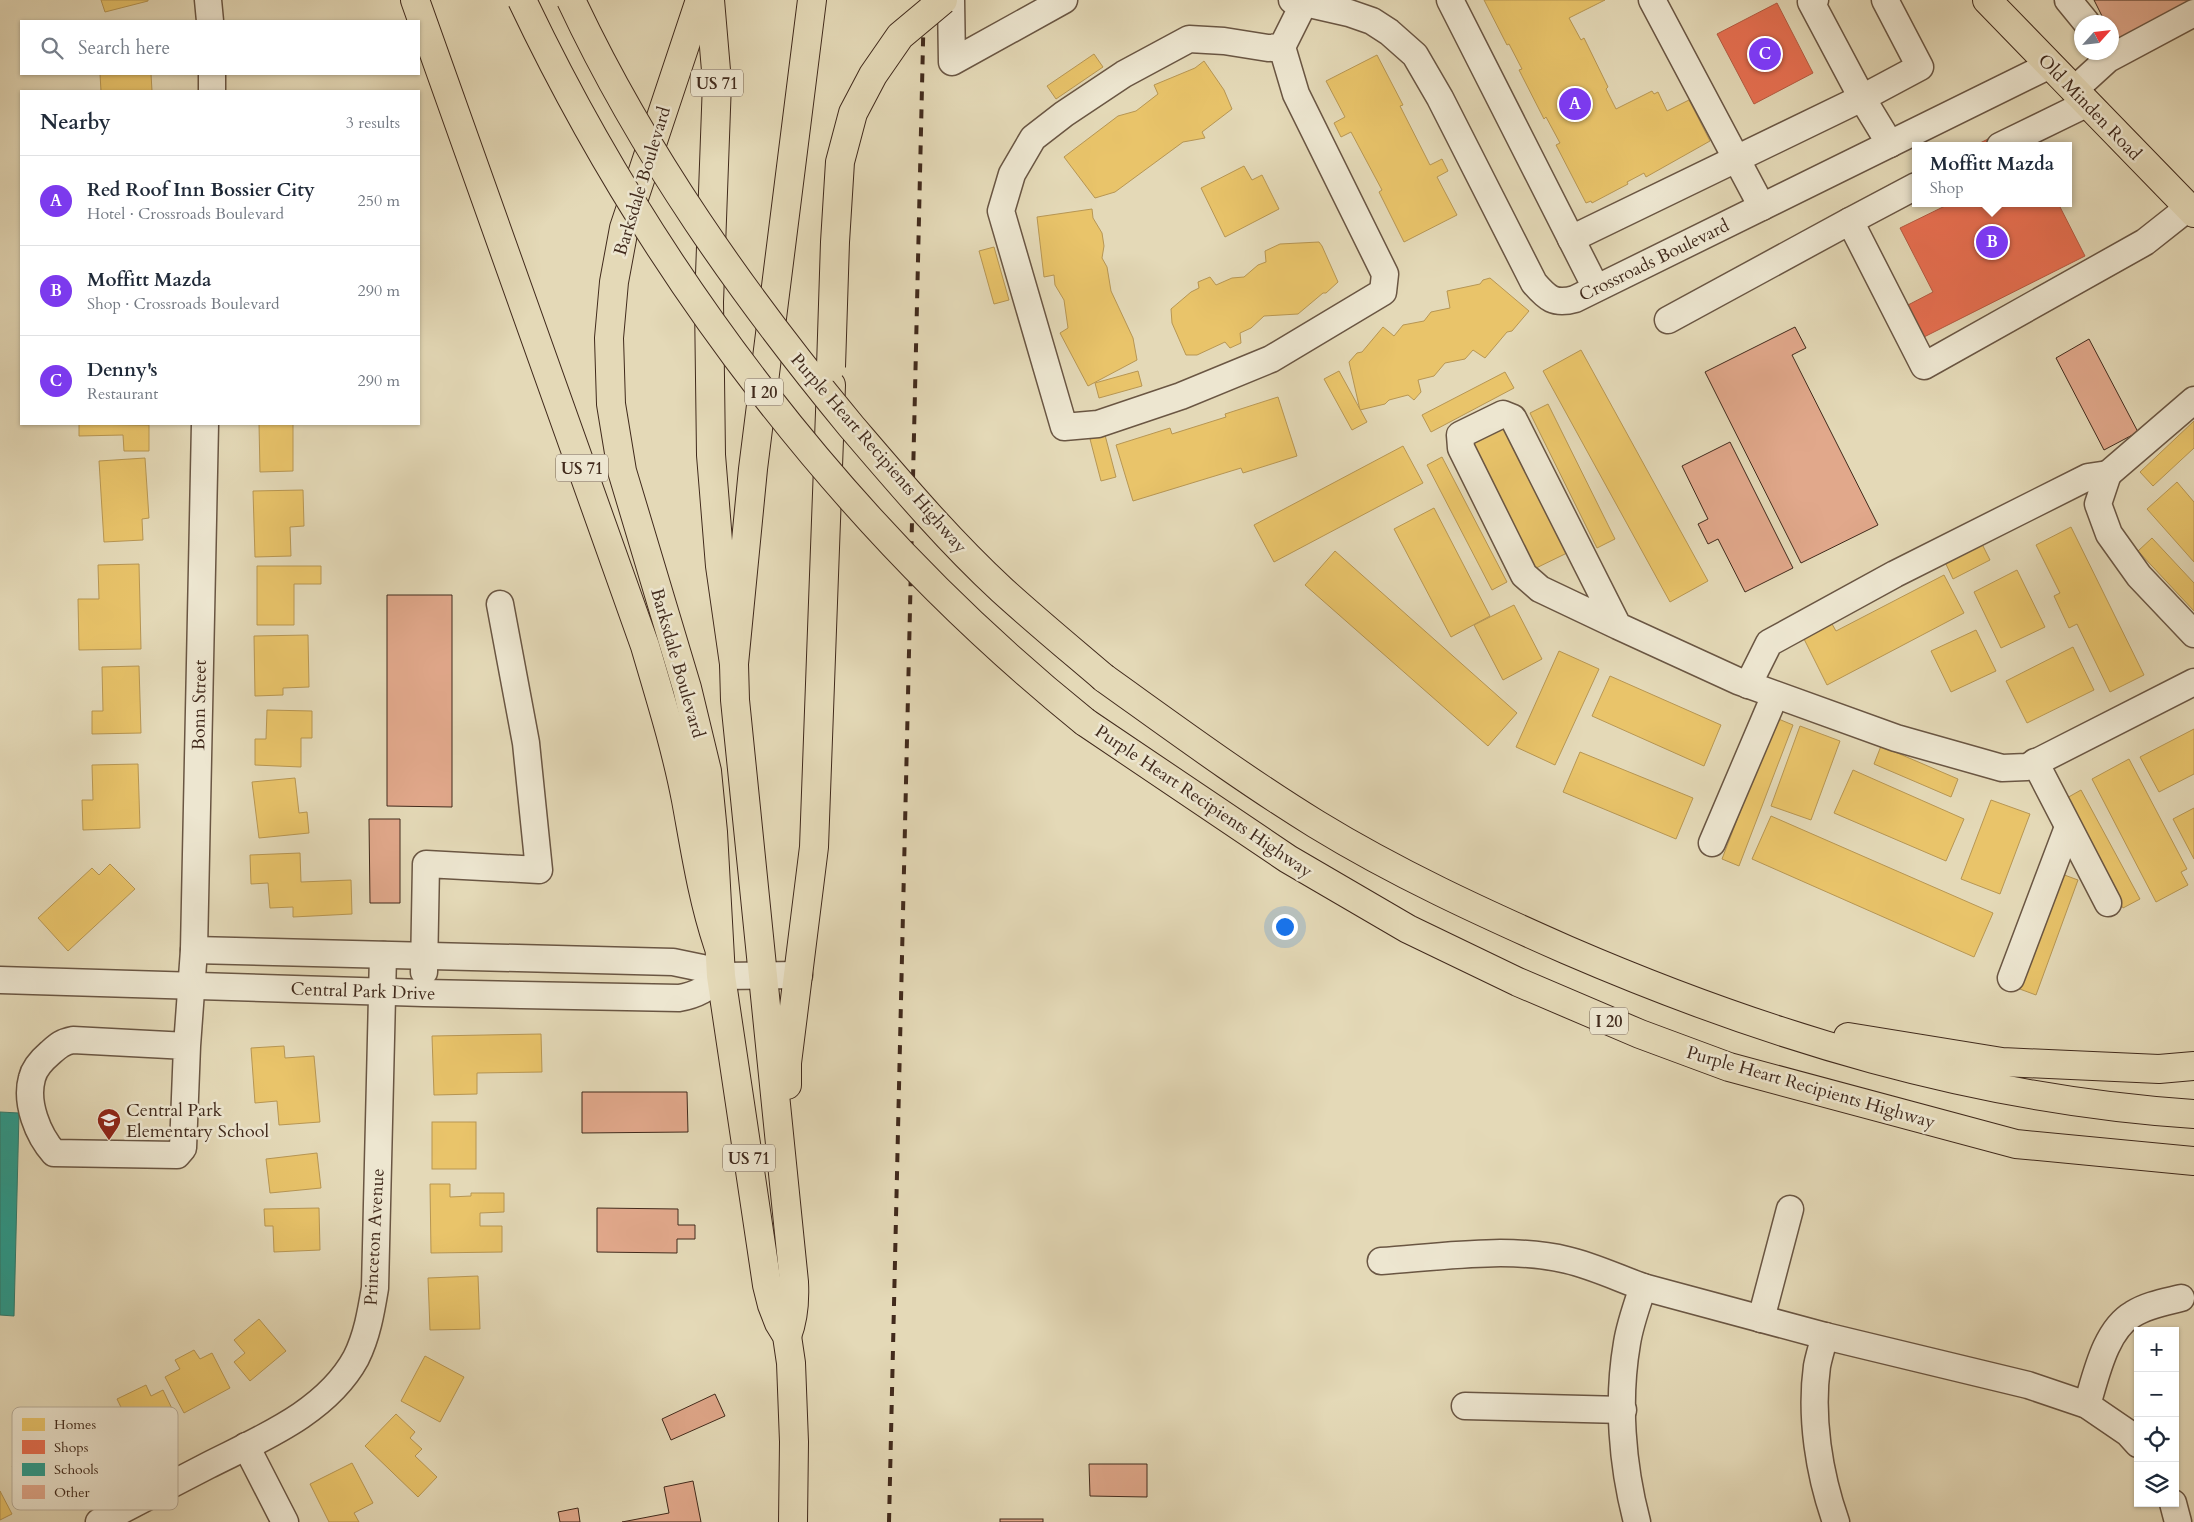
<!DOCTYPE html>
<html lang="en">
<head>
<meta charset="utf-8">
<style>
	:root { --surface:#fff; --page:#f6f6f7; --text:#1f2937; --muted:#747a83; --line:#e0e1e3; --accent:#7c3aed }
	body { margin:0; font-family:Cardo,serif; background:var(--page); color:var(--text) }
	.controls { position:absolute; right:15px; bottom:15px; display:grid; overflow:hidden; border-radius:0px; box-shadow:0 1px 4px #0004 }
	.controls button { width:45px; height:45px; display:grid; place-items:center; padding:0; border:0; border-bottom:1px solid var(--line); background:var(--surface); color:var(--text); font:25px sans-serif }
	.compass { position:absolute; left:2074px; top:15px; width:45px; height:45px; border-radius:50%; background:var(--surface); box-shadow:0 1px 4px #0004; rotate:63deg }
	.you { position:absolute; left:1284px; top:926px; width:18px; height:18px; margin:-12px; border:4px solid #fff; border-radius:50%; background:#1a73e8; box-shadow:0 0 0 8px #1a73e833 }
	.badge { display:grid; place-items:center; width:32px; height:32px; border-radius:50%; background:var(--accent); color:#fff; font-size:16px; font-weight:700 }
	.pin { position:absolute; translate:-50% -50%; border:2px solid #fff; box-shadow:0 1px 5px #0006 }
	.popup { position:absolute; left:1912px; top:142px; width:160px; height:65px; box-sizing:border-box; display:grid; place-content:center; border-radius:0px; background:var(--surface); filter:drop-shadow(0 1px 4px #0005); font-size:16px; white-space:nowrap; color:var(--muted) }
	.popup b { font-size:19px; color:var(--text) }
	.popup::after { content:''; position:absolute; left:50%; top:100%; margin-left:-10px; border:10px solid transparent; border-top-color:var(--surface) }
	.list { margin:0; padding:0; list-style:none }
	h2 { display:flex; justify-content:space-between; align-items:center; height:65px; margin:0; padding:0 20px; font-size:21px }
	h2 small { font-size:16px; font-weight:400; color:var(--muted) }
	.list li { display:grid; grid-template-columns:32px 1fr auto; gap:15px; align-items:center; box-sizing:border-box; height:90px; padding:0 20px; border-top:1px solid var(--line) }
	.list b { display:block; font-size:19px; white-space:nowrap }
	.list p { margin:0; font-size:16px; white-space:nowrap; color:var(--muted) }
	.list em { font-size:16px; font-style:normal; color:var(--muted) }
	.icon { flex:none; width:28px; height:28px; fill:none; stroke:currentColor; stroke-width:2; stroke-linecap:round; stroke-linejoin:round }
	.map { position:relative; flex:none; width:2194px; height:1522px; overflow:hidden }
	.search { position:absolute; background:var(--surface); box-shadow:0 1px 4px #0004; left:20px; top:20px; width:400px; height:55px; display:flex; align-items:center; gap:12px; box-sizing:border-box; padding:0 18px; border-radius:0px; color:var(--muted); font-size:19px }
	.panel { position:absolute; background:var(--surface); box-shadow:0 1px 4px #0004; left:20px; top:90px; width:400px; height:335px; border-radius:0px }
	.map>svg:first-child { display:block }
	.homes { fill:#e9c46a; stroke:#b79653 }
	.shops { fill:#e76f51; stroke:#b55a41 }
	.schools { fill:#2a9d8f; stroke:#317a6c }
	.building { fill:#e1a88b; stroke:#412a1c }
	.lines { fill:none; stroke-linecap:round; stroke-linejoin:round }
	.minor-casing { stroke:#6a5643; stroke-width:29 }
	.major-casing { stroke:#412a1c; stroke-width:30 }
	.highway-casing { stroke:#412a1c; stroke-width:30 }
	.minor { stroke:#ede6d0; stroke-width:26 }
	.major { stroke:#e4d9b7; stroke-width:28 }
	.highway { stroke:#e4d9b7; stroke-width:28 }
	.rail { stroke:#412a1c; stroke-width:4; stroke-dasharray:9 9; stroke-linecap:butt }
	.major-bridge-casing { stroke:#412a1c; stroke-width:30; stroke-linecap:butt }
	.highway-bridge-casing { stroke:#412a1c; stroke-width:30; stroke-linecap:butt }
	.major-bridge { stroke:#e4d9b7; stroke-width:28 }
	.highway-bridge { stroke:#e4d9b7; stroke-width:28 }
	.labels { text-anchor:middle; stroke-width:5; stroke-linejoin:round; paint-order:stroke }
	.shield { fill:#ede6d0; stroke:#756252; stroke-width:1 }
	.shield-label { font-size:16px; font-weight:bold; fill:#412a1c }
	.street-label { font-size:18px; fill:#412a1c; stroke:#ede6d0 }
	.poi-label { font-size:18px; fill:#412a1c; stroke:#ede6d0; text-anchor:start }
	.key { fill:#ede6d0; stroke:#b9ae9a; stroke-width:1 }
	.key-label { font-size:14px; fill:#412a1c }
</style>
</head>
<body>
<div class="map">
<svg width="2194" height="1522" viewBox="0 0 2194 1522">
	<rect width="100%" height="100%" fill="#e4d9b7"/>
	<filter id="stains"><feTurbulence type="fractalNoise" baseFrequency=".004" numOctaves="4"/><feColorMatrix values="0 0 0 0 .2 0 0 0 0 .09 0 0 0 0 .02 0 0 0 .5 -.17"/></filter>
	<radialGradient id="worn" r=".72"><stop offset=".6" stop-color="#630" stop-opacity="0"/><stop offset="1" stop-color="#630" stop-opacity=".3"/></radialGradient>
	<g class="homes">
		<path d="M101,0H148V1L105,12Z"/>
		<path d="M1484,0H1605L1569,18L1581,40L1584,38L1608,87L1606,89L1616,109L1652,91L1654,94L1658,92L1667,111L1689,100L1710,141L1646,177L1644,173L1627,182L1628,184L1592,203L1591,201L1586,203L1556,145L1560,143L1546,117L1544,119L1519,70L1522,69L1509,44L1507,45Z"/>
		<path d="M1094,54L1103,67L1056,99L1047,86Z"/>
		<path d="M1377,55L1403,105L1400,106L1430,165L1442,159L1448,171L1437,177L1457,215L1404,242L1379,192L1382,190L1351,132L1341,137L1334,123L1345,117L1326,81Z"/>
		<path d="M1204,61L1224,90L1232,109L1202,132L1205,138L1183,142L1115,192L1095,198L1064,157L1118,116L1136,111L1158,94L1154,85L1195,68Z"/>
		<path d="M100,74H151L152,91H101Z"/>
		<path d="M1244,166L1252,180L1262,175L1279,209L1225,237L1201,188Z"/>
		<path d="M1092,209L1093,218L1102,233L1104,246L1102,258L1107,267L1111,291L1133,338L1137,360L1088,386L1060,333L1068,328L1064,300L1055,285L1054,275L1044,277L1037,217Z"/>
		<path d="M1319,242L1322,246L1338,282L1326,293H1323L1298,314L1264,316L1251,328L1240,333L1241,343L1230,348L1225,342L1197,355H1186L1172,323L1171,309L1191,292L1199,288L1198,282L1210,277L1216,285L1232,278L1244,277L1258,265L1266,262L1265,251L1280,244Z"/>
		<path d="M994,247L1009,300L994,304L979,251Z"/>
		<path d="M1490,278L1529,311L1512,331L1507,332L1485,358L1473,350L1465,359L1445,363L1434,376L1418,380L1421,392L1414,400L1408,395L1389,400L1385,404L1360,410L1349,362L1357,353L1362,352L1383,327L1394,336L1403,325L1424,321L1431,312L1450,308L1447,291L1480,284L1483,280Z"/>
		<path d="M1581,350L1708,581L1670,602L1543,371Z"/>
		<path d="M1138,371L1142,386L1099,398L1095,383Z"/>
		<path d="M1339,371L1367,422L1352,430L1324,379Z"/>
		<path d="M1505,372L1514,388L1431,432L1422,415Z"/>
		<path d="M1278,397L1297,456L1243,473L1241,468L1133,501L1116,445L1170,428L1172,434L1226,417L1225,414Z"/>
		<path d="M1548,404L1615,539L1597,548L1530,413Z"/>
		<path d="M2194,421V448L2153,486L2140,472Z"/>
		<path d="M79,424L149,425V451H124L123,435L79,436Z"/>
		<path d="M259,424H293V471L260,472Z"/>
		<path d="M1504,426L1567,553L1532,570L1469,443Z"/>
		<path d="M1105,435L1116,477L1101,481L1090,439Z"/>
		<path d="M1403,446L1423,483L1274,562L1254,525Z"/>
		<path d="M1442,457L1507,582L1492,590L1427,465Z"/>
		<path d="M145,458L149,518L142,519L143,540L104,542L99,461Z"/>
		<path d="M2177,482L2194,502V562L2147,509Z"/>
		<path d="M303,490L304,526L290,527L291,556L255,557L253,491Z"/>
		<path d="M1434,508L1490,616L1451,637L1394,529Z"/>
		<path d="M2071,527L2144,675L2110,692L2077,624L2069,628L2054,596L2060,593L2036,545Z"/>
		<path d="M2152,538L2194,583V611L2138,551Z"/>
		<path d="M1982,544L1990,560L1953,579L1945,562Z"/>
		<path d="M1335,551L1517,713L1488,746L1305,585Z"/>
		<path d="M139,564L141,649L79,650L78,599H99L98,565Z"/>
		<path d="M257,566H321V584H294V625H257Z"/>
		<path d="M2017,570L2045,627L2001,648L1974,592Z"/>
		<path d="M1944,575L1964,613L1827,685L1804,639L1832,624L1836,631Z"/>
		<path d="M1514,605L1542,659L1503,680L1474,625Z"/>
		<path d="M1976,630L1996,671L1951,692L1931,651Z"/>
		<path d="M308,635L309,687L283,688V695L255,696L254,636Z"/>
		<path d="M2073,647L2094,690L2027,723L2006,681Z"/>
		<path d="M1559,651L1599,669L1555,765L1516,747Z"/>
		<path d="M139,666L141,733L92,734V711H103L102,667Z"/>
		<path d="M1610,676L1721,725L1704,766L1592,716Z"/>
		<path d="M267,710L312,711V738H301V767L255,765V739H266Z"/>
		<path d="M1776,718L1793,725L1739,866L1722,859Z"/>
		<path d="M1800,726L1840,741L1811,820L1771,806Z"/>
		<path d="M2194,729V774L2159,792L2140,757Z"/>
		<path d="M1881,746L1958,779L1951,797L1874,764Z"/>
		<path d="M1580,752L1693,798L1676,839L1563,792Z"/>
		<path d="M2129,759L2187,869L2181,872L2188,885L2156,902L2092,779Z"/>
		<path d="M138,764L140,828L83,830L82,800H93L92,765Z"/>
		<path d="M1853,770L1964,819L1946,861L1834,813Z"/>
		<path d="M295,778L299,813L307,812L309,833L259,838L252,782Z"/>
		<path d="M2081,790L2140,899L2123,908L2065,799Z"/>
		<path d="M1991,800L2030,814L2000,894L1961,879Z"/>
		<path d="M2194,808V859L2173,819Z"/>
		<path d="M1771,816L1993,913L1974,957L1752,859Z"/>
		<path d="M300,853L301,882L351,880L352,914L293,917V907L270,908L268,883L251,884L250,855Z"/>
		<path d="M110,864L135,889L68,951L38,918L92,868L99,875Z"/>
		<path d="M2059,873L2078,880L2036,995L2017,988Z"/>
		<path d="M541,1034L542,1072L477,1073V1094L434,1095L432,1036Z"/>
		<path d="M284,1046L285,1058L314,1056L320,1122L279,1125L277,1101L255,1103L251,1048Z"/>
		<rect x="432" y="1122" width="44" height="47"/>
		<path d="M317,1153L321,1188L270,1193L266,1159Z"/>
		<path d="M430,1184H450V1197L471,1196V1193H504V1212L480,1213V1226H502V1252L431,1253Z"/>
		<path d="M319,1208L320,1250L274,1252L273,1226H265L264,1209Z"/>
		<path d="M478,1276L480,1329L430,1330L428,1278Z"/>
		<path d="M259,1319L286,1351L250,1381L234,1362L245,1353L234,1340Z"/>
		<path d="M194,1350L200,1359L212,1353L230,1388L184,1413L165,1377L180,1369L175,1360Z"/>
		<path d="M425,1356L464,1377L440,1422L401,1401Z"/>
		<path d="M146,1385L151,1396L163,1390L177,1419L136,1438L117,1399Z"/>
		<path d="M96,1414L103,1428L114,1423L127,1449L85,1470L65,1429Z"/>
		<path d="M396,1414L415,1432L410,1438L422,1449L415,1456L437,1477L418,1497L365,1446Z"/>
		<path d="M59,1442L76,1474L30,1498L12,1466Z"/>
		<path d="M352,1463L373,1503L354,1513L359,1522H329L310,1484Z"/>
		<path d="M0,1491L12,1514L0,1520Z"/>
	</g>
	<g class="shops">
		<path d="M1777,3L1813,73L1754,104L1717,34Z"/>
		<path d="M1994,136L1999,146H1974Z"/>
		<path d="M1944,203H2058L2085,256L1924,337L1908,305L1933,292L1900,228L1945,206Z"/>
	</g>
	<path class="schools" d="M0,1112L19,1113L14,1316L0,1315Z"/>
	<g class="building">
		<path d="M2094,0H2194L2118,46L2112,34V22H2105Z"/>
		<path d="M1795,327L1806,348L1792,355L1878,525L1801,563L1705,372Z"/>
		<path d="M2089,339L2138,432L2104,450L2056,358Z"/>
		<path d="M1730,442L1793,568L1745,592L1718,539L1708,544L1698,524L1708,519L1682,466Z"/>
		<path d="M387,595H452V807L387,806Z"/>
		<path d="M369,819H400V903H370Z"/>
		<path d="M582,1092H687L688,1132L582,1133Z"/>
		<path d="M597,1208L678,1209V1225H695V1239H677V1253L597,1252Z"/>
		<path d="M715,1394L725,1416L671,1440L662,1419Z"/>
		<path d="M1089,1464H1147V1497L1090,1496Z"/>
		<path d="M693,1481L701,1522H622L669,1513L664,1487Z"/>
		<path d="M578,1508L580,1522H560L558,1512Z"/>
		<rect x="1000" y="1519" width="43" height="3"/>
	</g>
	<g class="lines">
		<g class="minor-casing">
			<g id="minor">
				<path d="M208,0L210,21"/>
				<path d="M951,0L952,62L1064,0"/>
				<path d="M1292,0L1349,13L1372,21L1389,32L1415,55L1440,98L1534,283C1547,298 1554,305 1575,299L2050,65"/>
				<path d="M1450,0L1596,288"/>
				<path d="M1652,0L1762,207"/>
				<path d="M1815,0L1811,2L1862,98L1890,144"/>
				<path d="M2068,0L2086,22"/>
				<path d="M1282,47L1296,94L1385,274L1383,292L1271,359L1181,396L1098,424L1064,427L1001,211L1012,174L1033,138L1064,114L1124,74L1189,39L1224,41L1268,48L1282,47L1304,3"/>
				<path d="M212,74V91"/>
				<path d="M2074,90L2108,59L2194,13"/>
				<path d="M2000,146L2086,104"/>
				<path d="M1850,221L1916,186"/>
				<path d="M1571,239L1862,98L1920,67L1885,0"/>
				<path d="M1668,320L1850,221L1924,366L2145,242L2188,208"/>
				<path d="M2108,474L2194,400"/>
				<path d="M1618,626L1540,589L1524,575L1461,448L1460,435L1503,414L1513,418L1618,626L1738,681L1896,738L2002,768L2027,767L2194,682"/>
				<path d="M1748,685L1769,643L1895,574L2088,477L2108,474L2098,504L2109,534L2139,576L2194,634"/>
				<path d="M2035,762L2108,903"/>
				<path d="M1712,843L1775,695"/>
				<path d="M194,950L673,962L702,968L721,976L799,975"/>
				<path d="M424,972L426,864L539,870L526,743L500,604"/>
				<path d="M2011,978L2068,827"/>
				<path d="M0,980L424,993L679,998C697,995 708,988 721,976"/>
				<path d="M187,1046L73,1040C62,1042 58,1046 50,1053C43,1059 34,1069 32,1078C25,1103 38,1135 54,1153L177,1155L183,1148L187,1046L194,950L205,424"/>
				<path d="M1381,1261C1439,1257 1511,1246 1567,1260C1593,1266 1618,1278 1643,1287C1637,1305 1630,1324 1627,1343C1617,1401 1622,1465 1637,1522"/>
				<path d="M1643,1287L1825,1336L2028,1385L2087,1405L2128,1433L2138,1444"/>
				<path d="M1761,1319L1790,1209"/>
				<path d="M1825,1336C1822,1346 1819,1356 1817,1366C1810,1417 1819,1474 1836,1522"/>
				<path d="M2087,1405C2096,1376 2105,1330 2133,1314C2147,1305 2165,1302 2181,1298"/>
				<path d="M1465,1406L1623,1410"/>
				<path d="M246,1446L285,1522"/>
				<path d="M2173,1503L2178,1522"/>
				<path d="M99,1522C135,1503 171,1485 207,1466C260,1439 326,1413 356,1358C367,1336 371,1312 375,1288L383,955"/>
			</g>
		</g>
		<g class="major-casing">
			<g id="major">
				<path d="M700,0L624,228L614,282L609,338L611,404L622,471L687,688L707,771L713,832L721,976L767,1285L772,1305L779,1323L787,1336L791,1363L794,1442L793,1522"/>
				<path d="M1987,0L2194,213"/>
				<path d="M787,1085V1063L814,847L831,385"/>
				<path d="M787,1336C794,1318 795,1301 794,1282L735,700L734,664L753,469L812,0"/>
			</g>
		</g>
		<g class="highway-casing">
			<g id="highway">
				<path d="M415,0L645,646C660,697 676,748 686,800C695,849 702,897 718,945"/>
				<path d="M710,0L717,82L709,302L711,455L720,566L734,664"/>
				<path d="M1104,678C1174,728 1243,779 1316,824C1396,873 1481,912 1567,950C1766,1036 1976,1100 2194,1114"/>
				<path d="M1085,722L1288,859L1408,929L1518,982L1640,1034L1729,1067L2016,1144L2194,1161"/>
				<path d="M1848,1037L2002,1062L2159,1069L2194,1066"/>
			</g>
		</g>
		<use href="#minor" class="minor"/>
		<use href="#major" class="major"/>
		<use href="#highway" class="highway"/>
		<path class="rail" d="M889,1522L924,0"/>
		<g class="major-bridge-casing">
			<path id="major-bridge" d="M831,367L835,242L840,162L853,113L873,75L900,36L943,0"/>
		</g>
		<g class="highway-bridge-casing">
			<g id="highway-bridge">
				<path d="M522,0C653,276 847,530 1085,722"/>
				<path d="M571,0C643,154 743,295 851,426C899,482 947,539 1002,590C1035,620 1070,649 1104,678"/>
			</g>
		</g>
		<use href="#major-bridge" class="major-bridge"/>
		<use href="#highway-bridge" class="highway-bridge"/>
	</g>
	<defs>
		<g id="school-pin" transform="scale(1.25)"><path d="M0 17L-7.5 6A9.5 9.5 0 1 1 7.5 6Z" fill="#8f2418" stroke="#ede6d0"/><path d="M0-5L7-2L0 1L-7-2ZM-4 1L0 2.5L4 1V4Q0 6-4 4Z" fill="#fff"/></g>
	</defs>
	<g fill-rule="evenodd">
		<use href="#school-pin" x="109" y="1120"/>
	</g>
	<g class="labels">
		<g class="shield">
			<rect x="691" y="69.5" width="52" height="27" rx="4"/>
			<rect x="745" y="378.5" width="38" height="27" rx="4"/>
			<rect x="556" y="454.5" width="52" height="27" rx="4"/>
			<rect x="1590" y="1007.5" width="38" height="27" rx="4"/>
			<rect x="723" y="1144.5" width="52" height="27" rx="4"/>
		</g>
		<g class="shield-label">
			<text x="717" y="89">US 71</text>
			<text x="764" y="398">I 20</text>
			<text x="582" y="474">US 71</text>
			<text x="1609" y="1027">I 20</text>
			<text x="749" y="1164">US 71</text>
		</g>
		<g class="street-label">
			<text transform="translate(2090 107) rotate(46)" y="6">Old Minden Road</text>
			<text transform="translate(642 181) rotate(-73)" y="6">Barksdale Boulevard</text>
			<text transform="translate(1654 260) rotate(-26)" y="6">Crossroads Boulevard</text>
			<text transform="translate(879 453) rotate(49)" y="6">Purple Heart Recipients Highway</text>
			<text transform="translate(678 663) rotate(74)" y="6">Barksdale Boulevard</text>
			<text transform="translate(199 705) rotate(-89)" y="6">Bonn Street</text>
			<text transform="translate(1204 801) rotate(34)" y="6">Purple Heart Recipients Highway</text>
			<text transform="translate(363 991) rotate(2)" y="6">Central Park Drive</text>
			<text transform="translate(1811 1087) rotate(16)" y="6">Purple Heart Recipients Highway</text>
			<text transform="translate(374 1237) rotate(-87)" y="6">Princeton Avenue</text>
		</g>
		<g class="poi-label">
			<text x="126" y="1116">Central Park<tspan x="126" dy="21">Elementary School</tspan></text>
		</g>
	</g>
	<rect x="12" y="1407" width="166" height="103" rx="8" class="key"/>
	<rect x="22" y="1418" width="23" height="13" fill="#e9c46a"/>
	<rect x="22" y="1440" width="23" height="14" fill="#e76f51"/>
	<rect x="22" y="1463" width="23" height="13" fill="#2a9d8f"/>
	<rect x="22" y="1485" width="23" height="14" fill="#e1a88b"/>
	<g class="key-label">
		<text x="54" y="1429">Homes</text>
		<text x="54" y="1452">Shops</text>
		<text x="54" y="1474">Schools</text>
		<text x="54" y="1497">Other</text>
	</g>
	<rect width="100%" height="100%" filter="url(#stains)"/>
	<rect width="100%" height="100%" fill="url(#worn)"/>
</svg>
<div class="controls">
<button>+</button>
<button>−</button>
<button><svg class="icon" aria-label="locate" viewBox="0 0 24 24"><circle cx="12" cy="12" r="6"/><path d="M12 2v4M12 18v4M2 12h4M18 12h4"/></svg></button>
<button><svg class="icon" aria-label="layers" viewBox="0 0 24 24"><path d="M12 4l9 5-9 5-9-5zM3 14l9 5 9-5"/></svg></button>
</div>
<svg class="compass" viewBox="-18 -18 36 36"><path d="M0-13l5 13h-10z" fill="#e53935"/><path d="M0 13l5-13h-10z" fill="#747a83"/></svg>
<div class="you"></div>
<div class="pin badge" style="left:1575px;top:104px">A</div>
<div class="pin badge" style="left:1992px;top:242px">B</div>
<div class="popup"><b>Moffitt Mazda</b>Shop</div>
<div class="pin badge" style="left:1765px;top:54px">C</div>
<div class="search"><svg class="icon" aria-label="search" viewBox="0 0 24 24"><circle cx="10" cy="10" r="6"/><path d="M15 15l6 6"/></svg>Search here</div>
<section class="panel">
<h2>Nearby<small>3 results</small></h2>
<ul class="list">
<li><span class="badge">A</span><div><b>Red Roof Inn Bossier City</b><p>Hotel · Crossroads Boulevard</p></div><em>250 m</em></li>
<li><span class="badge">B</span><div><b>Moffitt Mazda</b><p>Shop · Crossroads Boulevard</p></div><em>290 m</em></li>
<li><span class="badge">C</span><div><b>Denny's</b><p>Restaurant</p></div><em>290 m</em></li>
</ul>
</section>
</div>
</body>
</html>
